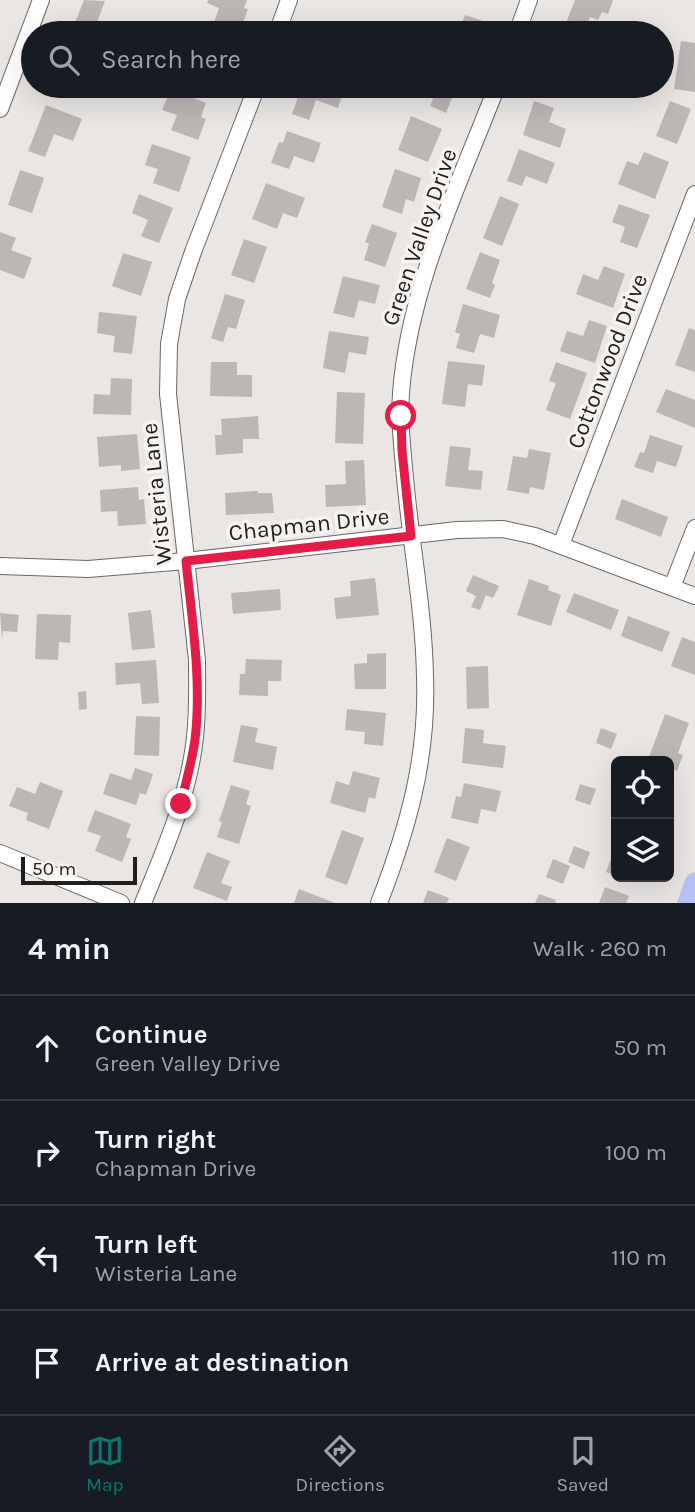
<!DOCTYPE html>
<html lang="en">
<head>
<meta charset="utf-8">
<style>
	:root { --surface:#171b24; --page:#20242c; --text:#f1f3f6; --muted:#9ea1a6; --line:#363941; --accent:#0f766e }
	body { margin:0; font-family:Karla,sans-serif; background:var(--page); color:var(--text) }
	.controls { position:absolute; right:21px; bottom:21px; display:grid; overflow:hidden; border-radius:10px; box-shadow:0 7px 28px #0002 }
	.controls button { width:63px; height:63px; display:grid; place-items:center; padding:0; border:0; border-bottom:2px solid var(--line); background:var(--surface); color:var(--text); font:35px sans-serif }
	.scale { position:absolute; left:21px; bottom:18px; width:116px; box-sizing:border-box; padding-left:7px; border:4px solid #201f1e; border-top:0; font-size:19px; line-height:24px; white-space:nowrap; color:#201f1e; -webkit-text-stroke:5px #f6f3f1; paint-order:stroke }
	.stop { position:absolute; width:21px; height:21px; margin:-16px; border:5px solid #e11d48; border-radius:50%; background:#fff }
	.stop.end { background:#e11d48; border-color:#fff; box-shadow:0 2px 7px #0008 }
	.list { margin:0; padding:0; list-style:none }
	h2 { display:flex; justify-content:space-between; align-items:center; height:91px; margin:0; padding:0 28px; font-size:30px }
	h2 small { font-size:23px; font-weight:400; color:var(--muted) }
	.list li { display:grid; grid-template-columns:46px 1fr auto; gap:21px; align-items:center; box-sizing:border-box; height:105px; padding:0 28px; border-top:2px solid var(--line) }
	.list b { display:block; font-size:26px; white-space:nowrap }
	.list p { margin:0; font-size:23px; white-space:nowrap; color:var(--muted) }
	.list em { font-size:23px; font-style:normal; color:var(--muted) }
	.icon { flex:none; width:38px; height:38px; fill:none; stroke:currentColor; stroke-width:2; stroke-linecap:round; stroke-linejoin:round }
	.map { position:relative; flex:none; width:695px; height:903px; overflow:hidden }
	.search { position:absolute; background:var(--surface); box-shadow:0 7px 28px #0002; left:21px; right:21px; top:21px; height:77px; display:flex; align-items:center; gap:18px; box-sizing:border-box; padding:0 24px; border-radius:38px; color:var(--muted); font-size:26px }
	.sheet { height:511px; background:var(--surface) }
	nav { display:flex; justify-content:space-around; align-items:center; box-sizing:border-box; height:98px; border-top:2px solid var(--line); background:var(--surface); font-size:19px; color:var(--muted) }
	nav a { display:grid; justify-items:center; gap:4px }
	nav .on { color:var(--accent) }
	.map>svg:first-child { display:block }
	.building { fill:#bab7b5 }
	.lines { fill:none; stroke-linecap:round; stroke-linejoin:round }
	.minor-casing { stroke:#6a6866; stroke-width:18 }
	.major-casing { stroke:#c5c5c4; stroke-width:21 }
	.minor { stroke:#fff; stroke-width:16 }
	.major { stroke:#b7c2f8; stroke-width:19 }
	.route { stroke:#e11d48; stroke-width:9 }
	.labels { text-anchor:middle; stroke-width:7; stroke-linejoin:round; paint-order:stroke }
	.street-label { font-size:23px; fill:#201f1e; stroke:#f6f3f1 }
</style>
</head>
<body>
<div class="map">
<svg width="695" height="903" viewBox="0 0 695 903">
	<rect width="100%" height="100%" fill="#e9e6e3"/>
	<g class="building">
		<path d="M84,0L105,1L93,33H71Z"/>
		<path d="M208,0H247L244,8L248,9L240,31L214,22L219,8L207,3Z"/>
		<path d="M575,0H613L608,14L602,12L598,20L590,17L585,30L566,23Z"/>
		<path d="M465,15L483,21L478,33H435L439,22L459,30Z"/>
		<path d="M325,22L353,33H320Z"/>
		<path d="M681,41L695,43V92L674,89Z"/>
		<path d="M55,86H83L80,95Z"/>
		<path d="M302,86H342L345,87L338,108L316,100L309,120L292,114Z"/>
		<path d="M438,86H457L446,113L430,106Z"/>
		<path d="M171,89L206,103L201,117L206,119L198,140L171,130L177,115L162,110Z"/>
		<path d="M534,101L554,108L549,122L566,129L560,148L523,135Z"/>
		<path d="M670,101L691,109L677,144L656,136Z"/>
		<path d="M46,105L82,119L73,141L54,134L45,157L28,151Z"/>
		<path d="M411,116L442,129L428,162L398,150Z"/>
		<path d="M287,131L321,143L314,163L294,156L289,169L271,163L279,142L283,143Z"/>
		<path d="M152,144L191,157L179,192L153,183L158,169L145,165Z"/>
		<path d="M519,149L555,163L547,184L526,176L522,186L507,181Z"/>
		<path d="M644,152L669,162L655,199L618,184L627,161L638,165Z"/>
		<path d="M395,169L421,178L414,202L406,199L402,214L382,207Z"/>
		<path d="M20,170L44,178L32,213L8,205Z"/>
		<path d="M266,183L305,198L297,218L283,213L277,229L252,219Z"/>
		<path d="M139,194L173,208L159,243L141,236L148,220L132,213Z"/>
		<path d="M500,196L519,204L502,246L483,238Z"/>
		<path d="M619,204L650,215L637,248L620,242L625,227L612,222Z"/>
		<path d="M372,224L397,233L385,267L364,260L369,244L365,242Z"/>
		<path d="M0,232L16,238L11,250L32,258L24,279L0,270Z"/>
		<path d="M244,239L267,247L254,283L231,275Z"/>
		<path d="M480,252L500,260L492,283L495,285L490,298L466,289Z"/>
		<path d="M123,253L152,262L141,296L112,286Z"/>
		<path d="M604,266L625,274L613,308L576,294L583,274L598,280Z"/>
		<path d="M343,276L380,285L375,304L359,300L354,318L333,313Z"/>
		<path d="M225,294L245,300L236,329L228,327L223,342L211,338Z"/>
		<path d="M463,304L500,315L494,338L480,334L474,353L456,348L460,334L455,332Z"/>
		<path d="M99,312L137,316L132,354L113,352L115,336L97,333Z"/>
		<path d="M589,320L607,326L595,363L560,351L567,331L583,336Z"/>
		<path d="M689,328L695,330V372L675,365Z"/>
		<path d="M329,331L369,337L366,355L349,352L345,373L323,368Z"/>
		<path d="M448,361L485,365L482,386L468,384L465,407L442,404Z"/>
		<path d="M211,362H237V375H252V397L210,396Z"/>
		<path d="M556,362L587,373L570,419L546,410L556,383L549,381Z"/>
		<path d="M111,378L132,379L131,415L93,414L94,394L110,395Z"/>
		<path d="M666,389L695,400V428L656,412Z"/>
		<path d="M337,392L365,393L363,444L335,443Z"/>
		<path d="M258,416L259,439H243V453L216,455L215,435H222L221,419Z"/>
		<path d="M137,434L140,469L121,471V465L99,467L97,437Z"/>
		<path d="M650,435L683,446L676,467L657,461L653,473L634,467L640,452L644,453Z"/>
		<path d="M450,446L471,448L468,470L483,471L481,490L445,486Z"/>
		<path d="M529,449L551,453L544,490L530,487L529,494L507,490L513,456L527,458Z"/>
		<path d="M364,460L366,505L326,507L325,485L346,484L345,461Z"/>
		<path d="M138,487L139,500L144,499L146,524L118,526L117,511L101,512L100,490Z"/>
		<path d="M258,491V493H272L274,513L226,515L225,493Z"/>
		<path d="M622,499L668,517L661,537L615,519Z"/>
		<path d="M473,575L499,586L493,598L486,595L480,610L471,607L476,596L466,591Z"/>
		<path d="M375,578L379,615L336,619L334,598L351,596L350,581Z"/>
		<path d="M529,579L549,586L548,590L561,595L551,626L517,615Z"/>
		<path d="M280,589L281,610L233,614L231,593Z"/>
		<path d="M574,593L619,610L611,630L566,612Z"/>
		<path d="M151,610L155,648L132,650L128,613Z"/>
		<path d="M0,613L19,615L17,632L3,631L2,639Z"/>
		<path d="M37,614L71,615L70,643L59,642L58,660L35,659Z"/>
		<path d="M628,616L670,632L662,652L621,636Z"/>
		<path d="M682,637L695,642V675L671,666Z"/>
		<path d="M386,653V689H355L354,664L367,663V654Z"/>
		<path d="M246,659L282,660L281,681H268V696L239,695L240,674H245Z"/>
		<path d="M156,660L159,703L142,704L140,683L116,685L115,663Z"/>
		<path d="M488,666L489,708L467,709L466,667Z"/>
		<path d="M86,691L87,709L79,710L78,692Z"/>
		<path d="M347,709L386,713L383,746L364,744L365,732L345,730Z"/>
		<path d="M665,714L689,723L678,753L683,755L677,771L669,768V761L648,760Z"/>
		<path d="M136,716L160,717L159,756L134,755Z"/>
		<path d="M241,725L258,728L255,742L277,747L273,770L233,762Z"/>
		<path d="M465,728L484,730L483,743L506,746L503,768L462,763Z"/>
		<path d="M601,728L617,734L611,749L596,743Z"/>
		<path d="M135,768L153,774L146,795L140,793L136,805L103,794L110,773L131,780Z"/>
		<path d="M353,771L380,778L375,799L369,797L365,813L330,803L336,781L349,785Z"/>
		<path d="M40,782L63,791L49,829L26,820L28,813L9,806L17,787L35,794Z"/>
		<path d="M464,783L501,791L496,812L481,809L478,824L451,818L456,796L461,797Z"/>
		<path d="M580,784L596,789L590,805L575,800Z"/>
		<path d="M231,785L250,791L246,804L251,806L239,844L217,837L222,822L219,821Z"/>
		<path d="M95,810L131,824L126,837L131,839L122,862L95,851L101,836L87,831Z"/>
		<path d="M342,830L364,838L347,885L325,877Z"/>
		<path d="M447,838L470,847L456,881L434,872Z"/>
		<path d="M574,846L590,852L584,869L568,862Z"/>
		<path d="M616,846V876L606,872Z"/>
		<path d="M207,852L230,861L221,883L232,887L227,901L193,888Z"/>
		<path d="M553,859L570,866L563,884L546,877Z"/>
		<path d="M605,887L629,896L626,903H599Z"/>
		<path d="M299,889L335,903H294Z"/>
		<path d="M428,890L449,898L447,903H423Z"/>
		<path d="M539,894L556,900L555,903H535Z"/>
	</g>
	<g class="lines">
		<g class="minor-casing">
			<g id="minor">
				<path d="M277,33L289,0"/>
				<path d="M517,33L529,0"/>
				<path d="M0,109L41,0"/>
				<path d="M561,545L695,194"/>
				<path d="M0,566L88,569L186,561L457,530L503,529L535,536L695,596"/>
				<path d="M672,587L695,528"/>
				<path d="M0,853L121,903"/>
				<path d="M143,903C165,849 189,795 195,737C198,711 197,686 197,660L168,394L169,344L177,299L193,252L257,86"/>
				<path d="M379,903C408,828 428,758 425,677C424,614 412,550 406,488C403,456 399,424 401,393C409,286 459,185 497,86"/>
			</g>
		</g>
		<g class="major-casing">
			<path id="major" d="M688,903L695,883"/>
		</g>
		<use href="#minor" class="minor"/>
		<use href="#major" class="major"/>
	</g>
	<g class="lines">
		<path class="route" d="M181,804C186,782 192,761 195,740C202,681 192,620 186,561L411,536L402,451L401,416"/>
	</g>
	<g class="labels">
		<g class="street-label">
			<text transform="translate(419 237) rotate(-71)" y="8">Green Valley Drive</text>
			<text transform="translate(607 361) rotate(-69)" y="8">Cottonwood Drive</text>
			<text transform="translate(156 494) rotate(-96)" y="8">Wisteria Lane</text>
			<text transform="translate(309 524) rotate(-6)" y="8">Chapman Drive</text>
		</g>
	</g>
</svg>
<div class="controls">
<button><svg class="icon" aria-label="locate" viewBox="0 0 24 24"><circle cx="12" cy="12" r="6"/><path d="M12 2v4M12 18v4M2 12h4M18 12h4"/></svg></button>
<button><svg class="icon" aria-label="layers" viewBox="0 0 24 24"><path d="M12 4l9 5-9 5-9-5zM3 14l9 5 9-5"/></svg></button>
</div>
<div class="scale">50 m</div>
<div class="stop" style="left:401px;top:416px"></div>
<div class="stop end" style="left:181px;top:804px"></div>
<div class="search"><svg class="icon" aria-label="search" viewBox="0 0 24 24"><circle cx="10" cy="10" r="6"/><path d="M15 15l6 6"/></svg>Search here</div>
</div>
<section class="sheet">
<h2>4 min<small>Walk · 260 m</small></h2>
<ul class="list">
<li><svg class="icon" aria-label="ahead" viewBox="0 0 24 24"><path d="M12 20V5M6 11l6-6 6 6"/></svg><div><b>Continue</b><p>Green Valley Drive</p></div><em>50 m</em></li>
<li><svg class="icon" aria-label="right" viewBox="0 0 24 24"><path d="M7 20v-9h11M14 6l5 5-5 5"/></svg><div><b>Turn right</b><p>Chapman Drive</p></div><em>100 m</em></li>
<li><svg class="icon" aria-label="left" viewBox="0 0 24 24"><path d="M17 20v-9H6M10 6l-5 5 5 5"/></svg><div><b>Turn left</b><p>Wisteria Lane</p></div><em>110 m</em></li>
<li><svg class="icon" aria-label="arrive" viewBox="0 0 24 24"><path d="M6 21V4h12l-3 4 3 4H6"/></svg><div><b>Arrive at destination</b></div></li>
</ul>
</section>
<nav>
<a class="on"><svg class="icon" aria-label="map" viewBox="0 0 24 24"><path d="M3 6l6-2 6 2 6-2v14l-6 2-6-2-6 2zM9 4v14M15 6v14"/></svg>Map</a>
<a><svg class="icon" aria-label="directions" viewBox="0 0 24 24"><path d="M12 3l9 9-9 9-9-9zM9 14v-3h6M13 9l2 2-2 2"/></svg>Directions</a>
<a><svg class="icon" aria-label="saved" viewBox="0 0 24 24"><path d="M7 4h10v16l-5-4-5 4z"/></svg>Saved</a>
</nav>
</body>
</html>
